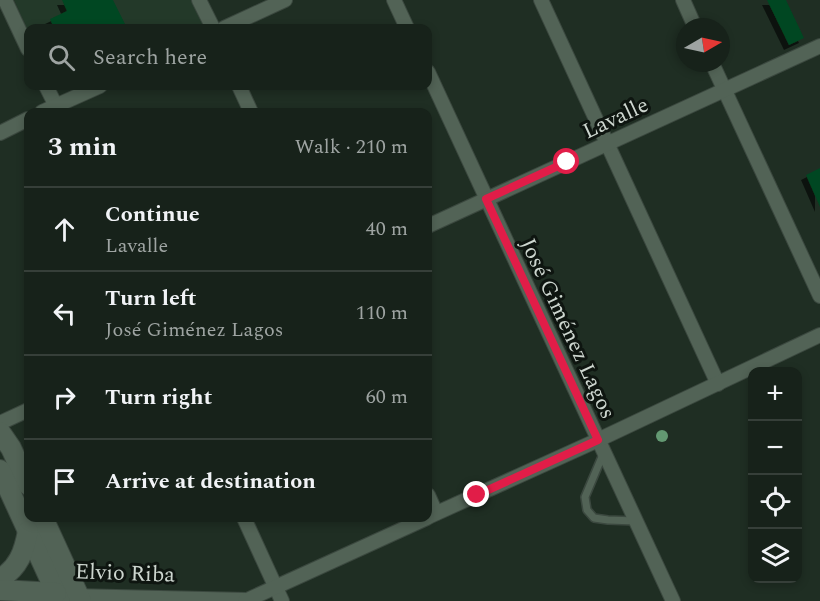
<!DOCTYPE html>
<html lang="en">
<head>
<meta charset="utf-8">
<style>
	:root { --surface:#17221a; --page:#242f27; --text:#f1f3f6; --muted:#9ea4a2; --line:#363f39 }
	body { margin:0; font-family:Spectral,serif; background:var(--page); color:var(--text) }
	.controls { position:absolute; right:18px; bottom:18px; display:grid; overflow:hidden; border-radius:12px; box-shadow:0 3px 9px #0003 }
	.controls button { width:54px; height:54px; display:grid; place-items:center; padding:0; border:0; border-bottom:2px solid var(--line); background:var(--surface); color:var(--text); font:30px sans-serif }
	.compass { position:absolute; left:676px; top:18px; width:54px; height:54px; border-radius:50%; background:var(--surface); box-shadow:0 3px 9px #0003; rotate:81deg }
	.stop { position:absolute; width:18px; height:18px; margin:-14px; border:4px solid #e11d48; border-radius:50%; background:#fff }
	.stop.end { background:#e11d48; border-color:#fff; box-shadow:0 2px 6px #0008 }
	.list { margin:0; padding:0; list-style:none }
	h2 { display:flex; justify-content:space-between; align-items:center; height:78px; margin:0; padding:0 24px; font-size:26px }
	h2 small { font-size:20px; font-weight:400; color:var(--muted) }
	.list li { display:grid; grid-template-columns:39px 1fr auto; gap:18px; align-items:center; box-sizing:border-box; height:84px; padding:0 24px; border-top:2px solid var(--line) }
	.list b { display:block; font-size:22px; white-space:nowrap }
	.list p { margin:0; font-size:20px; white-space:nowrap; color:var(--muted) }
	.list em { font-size:20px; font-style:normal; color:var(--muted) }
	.icon { flex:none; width:33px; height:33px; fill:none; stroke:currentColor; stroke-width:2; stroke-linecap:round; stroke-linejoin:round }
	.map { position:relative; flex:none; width:820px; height:601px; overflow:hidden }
	.search { position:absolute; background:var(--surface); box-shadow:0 3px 9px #0003; left:24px; top:24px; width:408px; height:66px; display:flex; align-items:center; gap:15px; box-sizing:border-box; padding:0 21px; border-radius:12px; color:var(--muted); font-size:22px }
	.panel { position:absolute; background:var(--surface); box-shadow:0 3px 9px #0003; left:24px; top:108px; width:408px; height:414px; border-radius:12px }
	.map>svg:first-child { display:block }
	.built { fill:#233929 }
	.building { fill:#014621; filter:url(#shadow) }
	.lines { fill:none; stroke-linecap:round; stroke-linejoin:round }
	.lane-casing { stroke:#3b483f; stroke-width:10 }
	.street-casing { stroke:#3b483f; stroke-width:16 }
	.secondary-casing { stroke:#3b483f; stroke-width:22 }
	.lane { stroke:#526356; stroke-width:7 }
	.street { stroke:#526356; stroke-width:14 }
	.secondary { stroke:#526356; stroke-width:20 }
	.tree { fill:#639972 }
	.route { stroke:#e11d48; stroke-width:8 }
	.labels { text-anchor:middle; stroke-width:6; stroke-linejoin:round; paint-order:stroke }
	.street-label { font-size:22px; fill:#cdd6cf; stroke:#0e1510 }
</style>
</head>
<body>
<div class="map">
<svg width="820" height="601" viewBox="0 0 820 601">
	<defs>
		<filter id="shadow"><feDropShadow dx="-5" dy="5" stdDeviation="0" flood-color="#0009"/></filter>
	</defs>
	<rect width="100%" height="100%" fill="#1f2e23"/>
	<path class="built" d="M14,0H191L204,26L198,28H28V31Z"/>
	<g class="building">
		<path d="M62,0H113L127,28H54L50,19L67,11Z"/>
		<path d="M767,0H786L804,38L789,45Z"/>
		<path d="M820,168V207L806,175Z"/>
	</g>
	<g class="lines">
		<g class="lane-casing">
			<path id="lane" d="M604,452L585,497L587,510L594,518L608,520L636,521"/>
		</g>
		<g class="street-casing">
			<g id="street">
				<path d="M5,0L28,49"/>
				<path d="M199,0L213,28"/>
				<path d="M394,0L407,28"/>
				<path d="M541,0L718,384"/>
				<path d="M683,0L695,27"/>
				<path d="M224,28L285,0"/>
				<path d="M712,63L820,296"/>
				<path d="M428,72L673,601"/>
				<path d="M46,86L59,112"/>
				<path d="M239,86L251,112"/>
				<path d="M42,112L100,86"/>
				<path d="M0,133L28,119"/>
				<path d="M428,226L820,46"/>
				<path d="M0,423L28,410"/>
				<path d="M428,495L436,513"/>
				<path d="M428,517L598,440L820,335"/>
				<path d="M244,518L282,601"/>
				<path d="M73,596L248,600"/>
				<path d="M245,601L427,518"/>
			</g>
		</g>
		<g class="secondary-casing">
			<g id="secondary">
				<path d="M0,432L11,448L28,485"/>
				<path d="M0,470L60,601"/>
				<path d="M43,518L81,601"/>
				<path d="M0,579C19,567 24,552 28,531"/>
				<path d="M0,590L56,593"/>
			</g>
		</g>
		<use href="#lane" class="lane"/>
		<use href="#street" class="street"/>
		<use href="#secondary" class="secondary"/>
	</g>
	<circle class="tree" cx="662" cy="436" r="6"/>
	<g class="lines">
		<path class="route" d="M477,495L598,440L486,199L567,162"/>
	</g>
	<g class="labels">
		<g class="street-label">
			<text transform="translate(615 117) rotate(-25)" y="8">Lavalle</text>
			<text transform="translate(569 328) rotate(65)" y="8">José Giménez Lagos</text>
			<text transform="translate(125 572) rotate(2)" y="8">Elvio Riba</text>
		</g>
	</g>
</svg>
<div class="controls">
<button>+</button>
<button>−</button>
<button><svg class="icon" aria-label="locate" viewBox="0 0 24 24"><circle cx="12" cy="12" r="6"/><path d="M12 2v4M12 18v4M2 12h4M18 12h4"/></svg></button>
<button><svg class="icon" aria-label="layers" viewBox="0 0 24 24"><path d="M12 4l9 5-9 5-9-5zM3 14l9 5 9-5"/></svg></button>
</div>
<svg class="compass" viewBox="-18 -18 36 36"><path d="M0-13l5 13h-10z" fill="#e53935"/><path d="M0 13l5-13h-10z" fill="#9ea4a2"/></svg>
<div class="stop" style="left:567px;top:162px"></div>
<div class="stop end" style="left:477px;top:495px"></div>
<div class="search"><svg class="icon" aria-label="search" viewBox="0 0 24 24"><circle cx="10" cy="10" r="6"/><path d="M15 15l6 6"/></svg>Search here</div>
<section class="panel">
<h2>3 min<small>Walk · 210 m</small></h2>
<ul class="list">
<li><svg class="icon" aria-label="ahead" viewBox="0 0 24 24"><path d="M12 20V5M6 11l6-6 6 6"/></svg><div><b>Continue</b><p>Lavalle</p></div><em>40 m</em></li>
<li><svg class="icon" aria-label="left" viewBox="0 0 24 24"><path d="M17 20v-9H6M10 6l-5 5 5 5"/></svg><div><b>Turn left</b><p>José Giménez Lagos</p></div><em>110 m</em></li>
<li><svg class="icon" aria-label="right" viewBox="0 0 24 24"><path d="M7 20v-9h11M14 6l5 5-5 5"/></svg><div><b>Turn right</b></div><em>60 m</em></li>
<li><svg class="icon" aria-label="arrive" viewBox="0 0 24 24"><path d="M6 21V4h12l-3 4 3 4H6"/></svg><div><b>Arrive at destination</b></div></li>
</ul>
</section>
</div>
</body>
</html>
